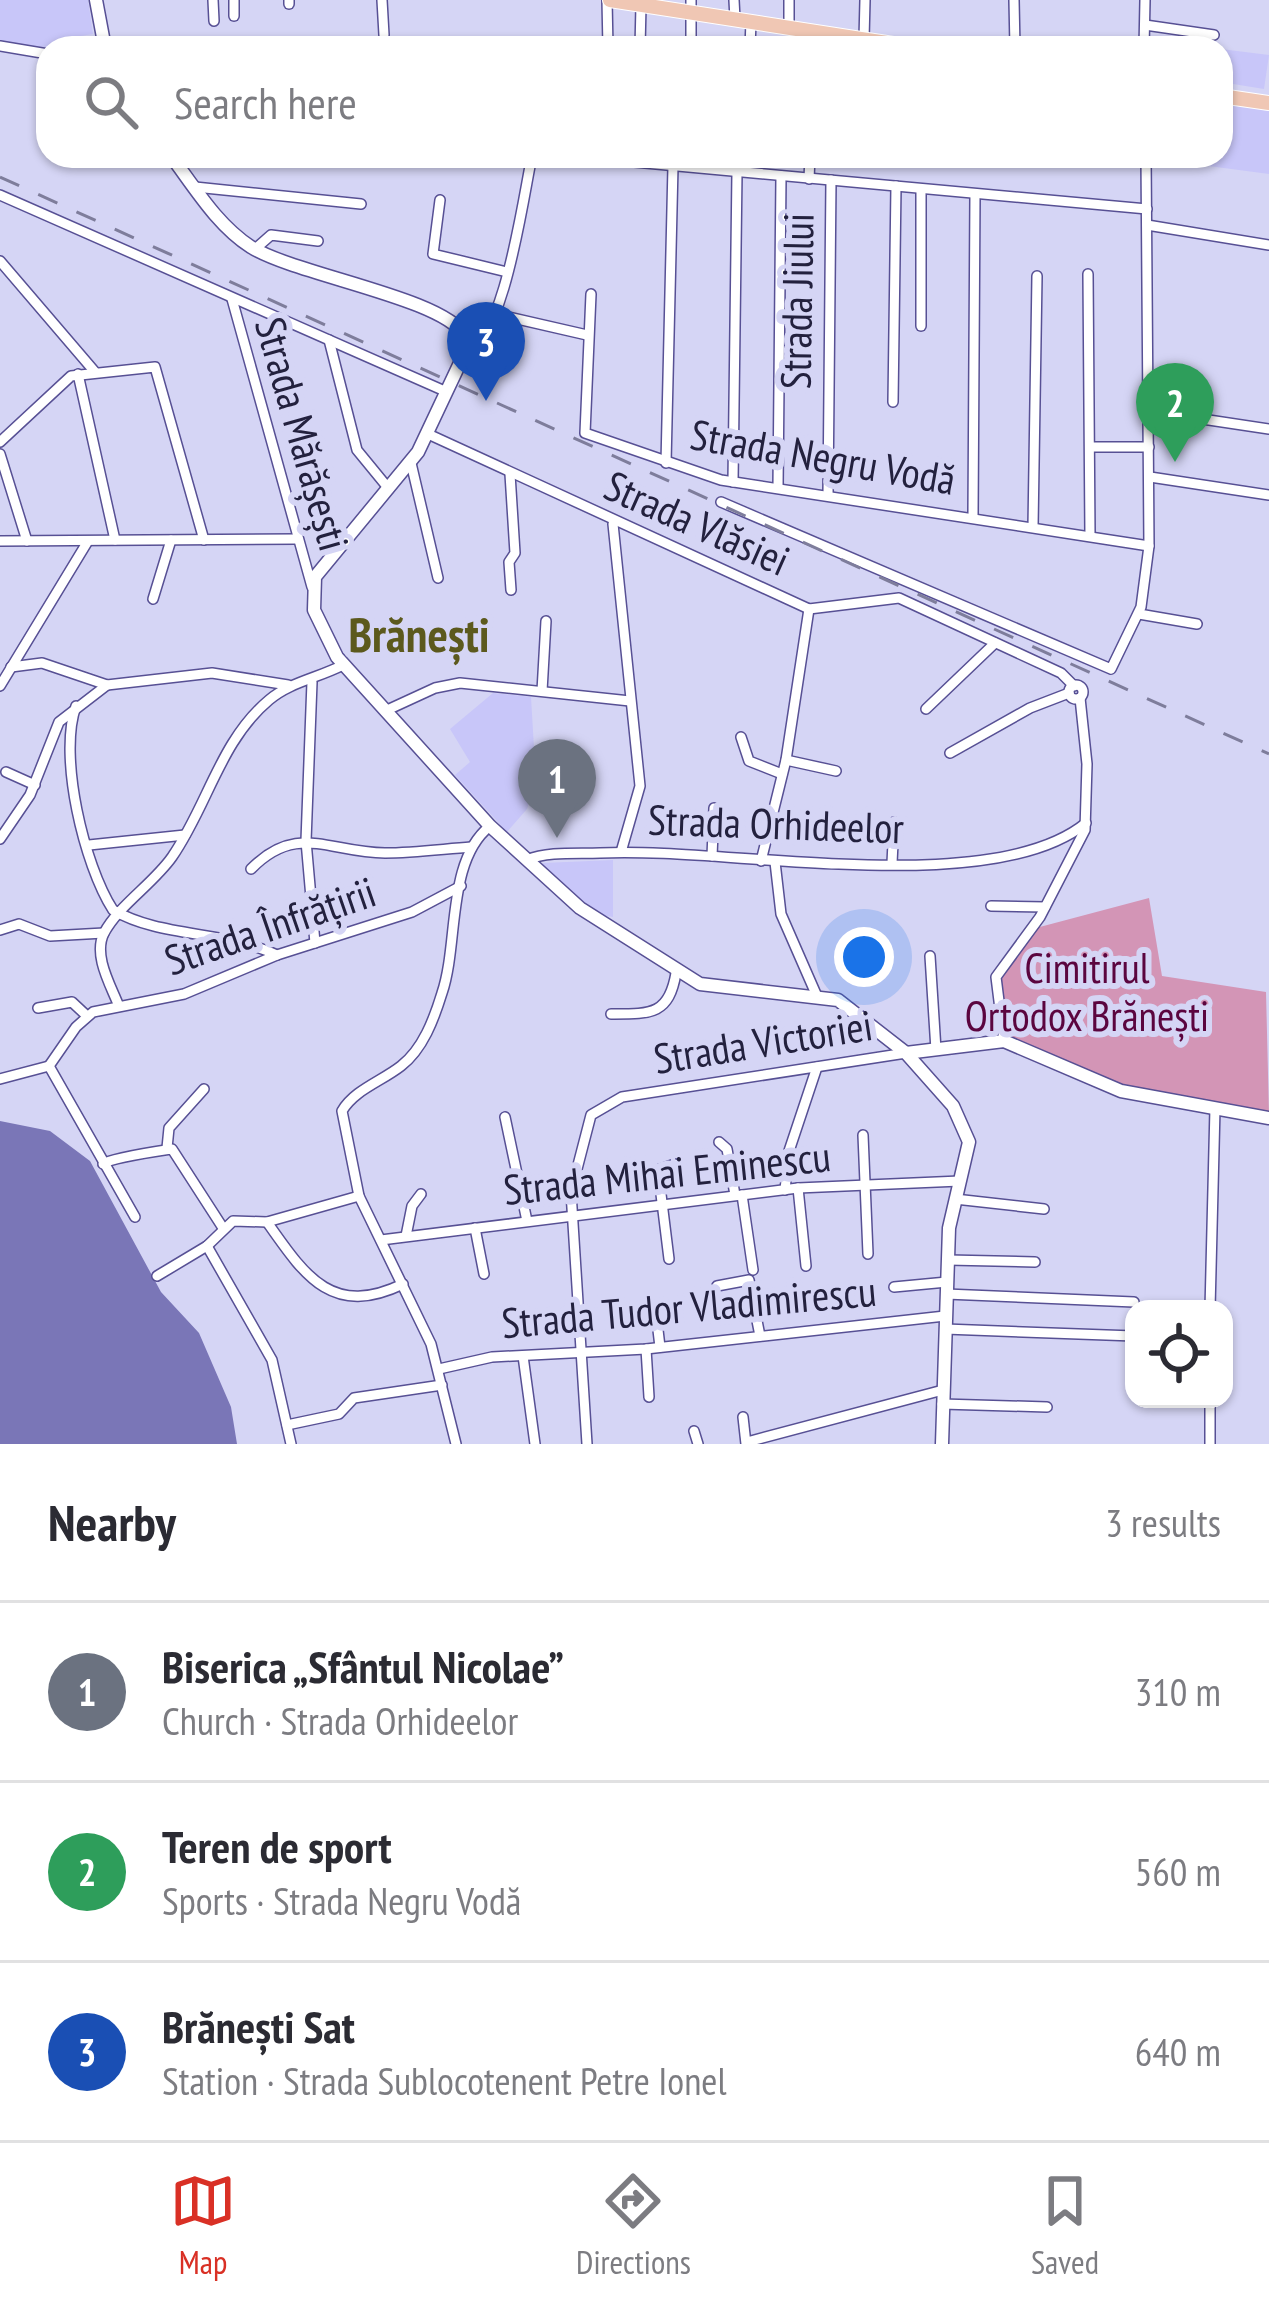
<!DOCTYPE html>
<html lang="en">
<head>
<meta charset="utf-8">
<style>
	:root { --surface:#fff; --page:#f7f7f7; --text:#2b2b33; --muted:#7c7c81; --line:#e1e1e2; --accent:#d93025 }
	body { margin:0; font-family:"PT Sans Narrow",sans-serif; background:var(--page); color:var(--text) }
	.controls { position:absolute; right:36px; bottom:36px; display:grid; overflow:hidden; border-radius:24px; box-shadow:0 3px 9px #0004 }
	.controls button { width:108px; height:108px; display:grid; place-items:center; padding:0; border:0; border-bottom:3px solid var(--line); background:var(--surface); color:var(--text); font:60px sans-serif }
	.you { position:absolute; left:864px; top:957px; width:42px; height:42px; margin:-30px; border:9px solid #fff; border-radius:50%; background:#1a73e8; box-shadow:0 0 0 18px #1a73e833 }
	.badge { display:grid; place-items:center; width:78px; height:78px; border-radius:50%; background:var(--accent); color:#fff; font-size:39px; font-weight:700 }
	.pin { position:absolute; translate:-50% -99px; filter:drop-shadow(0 3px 6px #0008) }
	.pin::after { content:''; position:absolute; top:63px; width:42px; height:36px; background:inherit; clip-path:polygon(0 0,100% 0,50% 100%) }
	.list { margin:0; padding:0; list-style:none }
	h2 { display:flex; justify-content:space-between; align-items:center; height:156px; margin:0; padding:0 48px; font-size:51px }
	h2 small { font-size:39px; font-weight:400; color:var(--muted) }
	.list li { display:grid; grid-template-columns:78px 1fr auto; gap:36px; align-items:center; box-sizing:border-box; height:180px; padding:0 48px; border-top:3px solid var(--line) }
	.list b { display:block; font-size:45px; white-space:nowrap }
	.list p { margin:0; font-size:39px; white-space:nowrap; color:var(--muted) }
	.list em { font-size:39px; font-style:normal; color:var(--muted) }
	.icon { flex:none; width:66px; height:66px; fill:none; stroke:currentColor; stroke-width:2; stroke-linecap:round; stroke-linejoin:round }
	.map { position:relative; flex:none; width:1269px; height:1444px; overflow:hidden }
	.search { position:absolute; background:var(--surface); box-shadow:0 3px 9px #0004; left:36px; right:36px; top:36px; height:132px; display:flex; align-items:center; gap:30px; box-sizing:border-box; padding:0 42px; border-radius:36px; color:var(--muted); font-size:45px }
	.sheet { height:696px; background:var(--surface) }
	nav { display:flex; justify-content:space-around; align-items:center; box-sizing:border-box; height:168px; border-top:3px solid var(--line); background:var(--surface); font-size:33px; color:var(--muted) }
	nav a { display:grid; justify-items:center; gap:6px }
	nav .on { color:var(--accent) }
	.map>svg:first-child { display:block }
	.built { fill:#c8c6f9 }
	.green { fill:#d395b6 }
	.water { fill:#7a76b7 }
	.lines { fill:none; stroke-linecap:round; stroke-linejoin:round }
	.minor-casing { stroke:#575094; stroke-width:12 }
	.secondary-casing { stroke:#575094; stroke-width:15 }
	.primary-casing { stroke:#fff; stroke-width:16 }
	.minor { stroke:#fff; stroke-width:9 }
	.secondary { stroke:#fff; stroke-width:12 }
	.primary { stroke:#f0c7b4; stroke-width:14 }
	.rail { stroke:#7e7d9b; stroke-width:3; stroke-dasharray:21 21; stroke-linecap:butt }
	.labels { text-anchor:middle; stroke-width:12; stroke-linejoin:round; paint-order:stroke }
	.street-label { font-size:42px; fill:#23213e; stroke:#d5d5f5 }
	.park-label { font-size:42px; fill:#5b053f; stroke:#d5d5f5 }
	.quarter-label { font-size:48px; font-weight:bold; fill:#5c591d; stroke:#d5d5f5 }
</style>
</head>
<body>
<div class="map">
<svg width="1269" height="1444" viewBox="0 0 1269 1444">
	<rect width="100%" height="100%" fill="#d5d5f5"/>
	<g class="built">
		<path d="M0,0H88L93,34L62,39L63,48H48V52L0,44Z"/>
		<path d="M1221,49L1269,55L1264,89L1221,82Z"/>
		<path d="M1221,102L1269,111V174L1148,158L1221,156Z"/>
		<path d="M493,693L531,697L536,782L527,809L507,832L455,775L470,762L450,729Z"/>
		<path d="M613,860V917L601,915L544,871L543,863Z"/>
	</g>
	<path class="green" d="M1149,898L1162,976L1266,992L1269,1114L1123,1089L1005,1040L998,979L1036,928Z"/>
	<path class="water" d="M0,1121L50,1131L90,1161L161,1292L199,1333L231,1407L237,1444H0Z"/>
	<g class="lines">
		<g class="minor-casing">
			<g id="minor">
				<path d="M213,0L214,21"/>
				<path d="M382,0L384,35"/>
				<path d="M607,0L608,48"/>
				<path d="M734,0L735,19"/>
				<path d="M1014,0L1015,48"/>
				<path d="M289,4V0"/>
				<path d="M234,16V0"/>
				<path d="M1145,25L1214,35"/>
				<path d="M789,28V0"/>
				<path d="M864,39L865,0"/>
				<path d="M0,46L48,54"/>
				<path d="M640,48L641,5"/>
				<path d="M691,48V0"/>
				<path d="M750,48L751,21"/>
				<path d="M1144,48L1145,0"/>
				<path d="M569,156L1147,209"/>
				<path d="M809,179L810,156"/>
				<path d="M195,187L361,204"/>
				<path d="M921,189V326"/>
				<path d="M0,195L447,392"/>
				<path d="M440,200L433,254L507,272"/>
				<path d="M1147,225L1269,245"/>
				<path d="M255,249L271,235L318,241"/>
				<path d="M0,261L95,372"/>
				<path d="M1088,274L1090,536"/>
				<path d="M591,294L585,433L721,480L1149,546"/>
				<path d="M232,299L312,587"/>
				<path d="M495,314L587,335"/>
				<path d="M329,340L357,450L389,489"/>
				<path d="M463,356C504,344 523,198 532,156"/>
				<path d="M78,374L115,540"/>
				<path d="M893,402L896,186"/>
				<path d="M1149,411L1269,429"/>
				<path d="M428,434L809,609L899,598L1061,673L1074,686"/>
				<path d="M0,442L71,376L155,367L204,540"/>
				<path d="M1090,447H1149"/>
				<path d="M0,454L27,541"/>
				<path d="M411,463L438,578"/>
				<path d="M666,463L673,166"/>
				<path d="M510,474L515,553L509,562L511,590"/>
				<path d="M1150,477L1269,495"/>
				<path d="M733,482L737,172"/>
				<path d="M778,488L781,176"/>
				<path d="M828,495L831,180"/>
				<path d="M721,502L1111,669L1141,607L1149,546L1146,156"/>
				<path d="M973,517L975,194"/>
				<path d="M613,524L640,786L621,852"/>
				<path d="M1033,527L1037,276"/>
				<path d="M0,541L297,539"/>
				<path d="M153,599L171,540"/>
				<path d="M1139,614L1197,624"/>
				<path d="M11,667L42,663L107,685L212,673L288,685"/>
				<path d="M312,682L306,841L315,943"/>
				<circle cx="1076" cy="692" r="7"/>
				<path d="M0,686L88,541"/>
				<path d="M542,691L546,621"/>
				<path d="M76,706C58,756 84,865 113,910C161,938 224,930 277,955"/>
				<path d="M926,709L995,643"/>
				<path d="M385,711L435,688L460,683L630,701"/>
				<path d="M741,737L749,761L782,774"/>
				<path d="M950,753L1030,708L1069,693"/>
				<path d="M786,760L836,771"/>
				<path d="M6,772L35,785"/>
				<path d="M0,839L30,795L59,722L107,685"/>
				<path d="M89,845L185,835"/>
				<path d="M712,856L714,808"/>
				<path d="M527,860C549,851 577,854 600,853C722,846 991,901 1086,823"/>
				<path d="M761,861L786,760L809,609"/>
				<path d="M775,862L781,914L816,994"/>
				<path d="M892,863L894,822"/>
				<path d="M251,869C297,822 330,853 385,853C414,853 443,849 471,847"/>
				<path d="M991,906L1045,907"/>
				<path d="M0,930L19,924L50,936L104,933"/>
				<path d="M930,956L936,1050"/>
				<path d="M118,1004C110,984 93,955 104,933C119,905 153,884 172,857C208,805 220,741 269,700C290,682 318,678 343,665"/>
				<path d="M38,1008L72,1002L87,1016"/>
				<path d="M611,1014C651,1014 669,1015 676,973"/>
				<path d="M1004,1041L996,977L1040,917L1085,830L1087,764L1080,698"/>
				<path d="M49,1066L76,1027L93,1012L184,994L277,955L412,912L461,886"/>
				<path d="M49,1066L135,1217"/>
				<path d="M0,1079L49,1066"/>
				<path d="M505,1117L527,1221"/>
				<path d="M863,1135L868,1254"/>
				<path d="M719,1142L727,1149L735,1195"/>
				<path d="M167,1148L169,1128L204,1089"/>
				<path d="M103,1164C111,1158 159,1151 172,1149L223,1228"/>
				<path d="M798,1188L806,1266"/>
				<path d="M785,1190L789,1151L817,1067"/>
				<path d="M742,1195L753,1270"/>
				<path d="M955,1199L1044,1209"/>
				<path d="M267,1222C305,1276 332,1318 403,1284"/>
				<path d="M475,1228L484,1274"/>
				<path d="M406,1236L412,1206L421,1194"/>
				<path d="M381,1240L798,1188L960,1181"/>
				<path d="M207,1246L272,1360L291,1444"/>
				<path d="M669,1259L658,1170L675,1164"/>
				<path d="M948,1260L1035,1262"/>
				<path d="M157,1276L207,1246L233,1221L267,1222L359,1196"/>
				<path d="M717,1286L749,1280L760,1336"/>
				<path d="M894,1287L947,1282"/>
				<path d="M946,1294L1134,1302"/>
				<path d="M1210,1309L1215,1108"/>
				<path d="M656,1313L660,1347"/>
				<path d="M945,1329L1134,1336"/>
				<path d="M646,1349L649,1397"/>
				<path d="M523,1356L535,1444"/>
				<path d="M439,1369L492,1357L646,1349L945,1316"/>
				<path d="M1210,1399V1444"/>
				<path d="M942,1404L1047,1407"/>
				<path d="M743,1417L746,1444"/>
				<path d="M287,1425L339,1414L354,1398L442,1385"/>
				<path d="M694,1431L698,1444"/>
				<path d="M747,1442L943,1390"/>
				<path d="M456,1444L431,1344L359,1196L342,1111C354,1090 382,1081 401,1066C423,1049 434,1019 442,993C459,943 446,861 490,826"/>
				<path d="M587,1444L571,1192L591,1115L622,1097L906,1053"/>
			</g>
		</g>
		<g class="secondary-casing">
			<g id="secondary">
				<path d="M96,0L105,48"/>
				<path d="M171,156C195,188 217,225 251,247C296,275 443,298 464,335L460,363L418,452L315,577L314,610L337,657L490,826L580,908L700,984L838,1000L906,1053L953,1106L969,1142L949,1228L942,1444"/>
				<path d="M906,1053L1004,1041L1121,1091L1269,1118"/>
			</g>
		</g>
		<g class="primary-casing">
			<g id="primary">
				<path d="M610,0L919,48"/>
				<path d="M1221,96L1269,103"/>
			</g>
		</g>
		<use href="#minor" class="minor"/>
		<use href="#secondary" class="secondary"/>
		<use href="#primary" class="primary"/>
		<path class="rail" d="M0,177L1269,754"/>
	</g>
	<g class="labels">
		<g class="street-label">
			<text transform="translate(797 301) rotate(-89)" y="15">Strada Jiului</text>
			<text transform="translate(302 434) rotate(74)" y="15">Strada Mărășești</text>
			<text transform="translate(823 457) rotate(10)" y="15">Strada Negru Vodă</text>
			<text transform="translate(697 523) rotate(24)" y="15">Strada Vlăsiei</text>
			<text transform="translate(776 824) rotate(2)" y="15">Strada Orhideelor</text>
			<text transform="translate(270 926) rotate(-19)" y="15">Strada Înfrățirii</text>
			<text transform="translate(763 1042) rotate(-9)" y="15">Strada Victoriei</text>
			<text transform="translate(667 1173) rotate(-6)" y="15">Strada Mihai Eminescu</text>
			<text transform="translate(689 1307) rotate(-5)" y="15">Strada Tudor Vladimirescu</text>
		</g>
		<g class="park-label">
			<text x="1087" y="983">Cimitirul<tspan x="1087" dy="48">Ortodox Brănești</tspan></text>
		</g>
		<g class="quarter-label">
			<text x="419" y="652">Brănești</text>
		</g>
	</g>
</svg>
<div class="controls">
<button><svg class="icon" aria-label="locate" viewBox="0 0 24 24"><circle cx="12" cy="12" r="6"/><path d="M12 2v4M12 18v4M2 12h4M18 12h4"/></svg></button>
</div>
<div class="you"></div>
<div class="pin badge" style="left:557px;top:838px;background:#6b7280">1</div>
<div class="pin badge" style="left:1175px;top:462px;background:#2e9e5b">2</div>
<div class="pin badge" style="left:486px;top:401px;background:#1a4fb4">3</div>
<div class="search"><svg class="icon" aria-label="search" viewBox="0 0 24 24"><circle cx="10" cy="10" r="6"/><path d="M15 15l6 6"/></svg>Search here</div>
</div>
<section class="sheet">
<h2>Nearby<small>3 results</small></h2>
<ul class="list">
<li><span class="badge" style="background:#6b7280">1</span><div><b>Biserica „Sfântul Nicolae”</b><p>Church · Strada Orhideelor</p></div><em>310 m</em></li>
<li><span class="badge" style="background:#2e9e5b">2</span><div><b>Teren de sport</b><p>Sports · Strada Negru Vodă</p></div><em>560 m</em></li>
<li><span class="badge" style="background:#1a4fb4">3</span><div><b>Brănești Sat</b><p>Station · Strada Sublocotenent Petre Ionel</p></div><em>640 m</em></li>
</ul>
</section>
<nav>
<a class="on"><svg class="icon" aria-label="map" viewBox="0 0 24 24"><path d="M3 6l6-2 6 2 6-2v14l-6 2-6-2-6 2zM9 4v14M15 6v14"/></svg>Map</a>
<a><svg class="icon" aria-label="directions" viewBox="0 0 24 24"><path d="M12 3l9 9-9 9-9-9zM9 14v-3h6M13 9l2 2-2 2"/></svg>Directions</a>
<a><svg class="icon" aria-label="saved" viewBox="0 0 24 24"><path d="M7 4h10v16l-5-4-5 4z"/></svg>Saved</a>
</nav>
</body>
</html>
